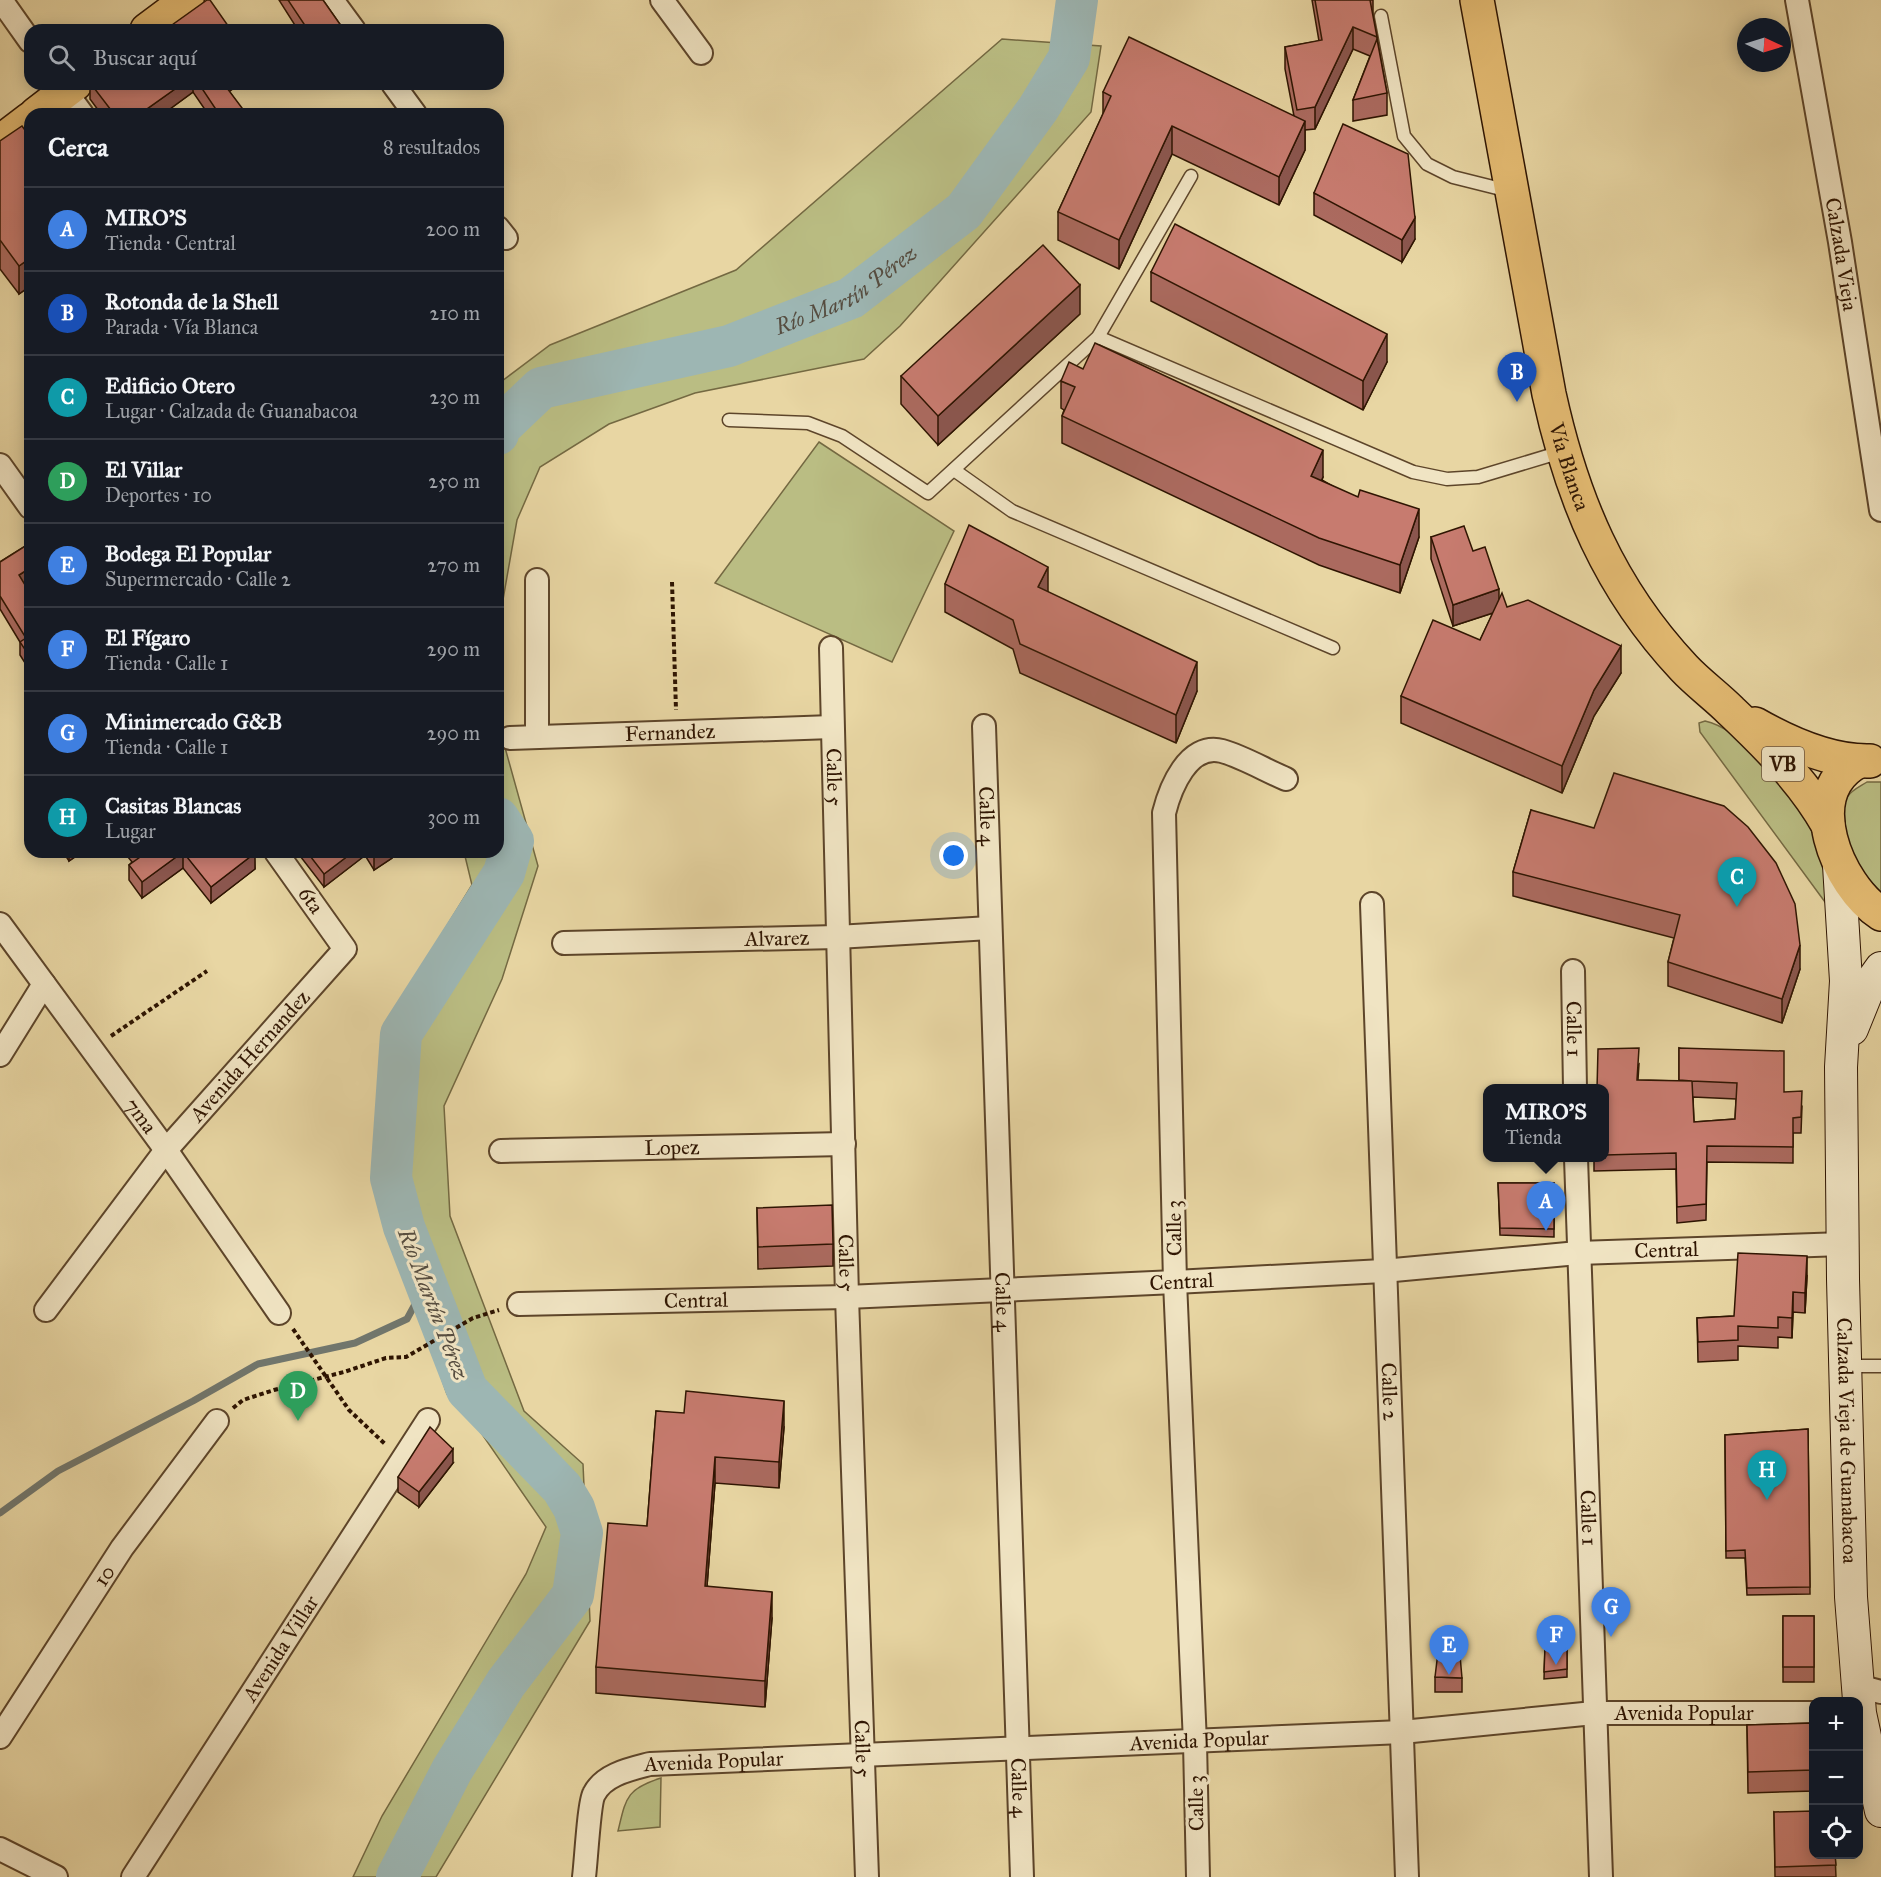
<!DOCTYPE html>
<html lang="es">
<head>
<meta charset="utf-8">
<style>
	:root { --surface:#171b24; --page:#20242c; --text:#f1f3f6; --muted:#9ea1a6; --line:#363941; --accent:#0b8043 }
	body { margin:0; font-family:"IM FELL Great Primer",serif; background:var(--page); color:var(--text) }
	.controls { position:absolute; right:18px; bottom:18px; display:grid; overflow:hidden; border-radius:12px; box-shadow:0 3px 15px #0003 }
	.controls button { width:54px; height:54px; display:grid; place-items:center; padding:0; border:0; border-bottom:2px solid var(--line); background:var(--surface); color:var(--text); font:30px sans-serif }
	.compass { position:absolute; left:1737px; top:18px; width:54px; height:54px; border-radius:50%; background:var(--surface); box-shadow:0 3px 15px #0003; rotate:94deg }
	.you { position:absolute; left:954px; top:856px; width:21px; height:21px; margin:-15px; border:4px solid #fff; border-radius:50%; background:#1a73e8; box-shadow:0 0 0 9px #1a73e833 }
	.badge { display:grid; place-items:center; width:39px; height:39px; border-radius:50%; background:var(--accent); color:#fff; font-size:20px; font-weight:700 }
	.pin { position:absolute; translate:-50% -50px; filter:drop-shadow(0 2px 3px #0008) }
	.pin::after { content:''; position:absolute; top:32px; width:21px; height:18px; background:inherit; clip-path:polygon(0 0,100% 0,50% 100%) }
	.popup { position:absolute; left:1483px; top:1084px; width:126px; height:78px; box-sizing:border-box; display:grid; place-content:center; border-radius:12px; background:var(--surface); filter:drop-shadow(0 2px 4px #0005); font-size:20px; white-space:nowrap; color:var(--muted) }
	.popup b { font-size:22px; color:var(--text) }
	.popup::after { content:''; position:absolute; left:50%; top:100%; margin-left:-12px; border:12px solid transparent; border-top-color:var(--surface) }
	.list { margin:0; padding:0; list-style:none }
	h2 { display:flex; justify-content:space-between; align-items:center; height:78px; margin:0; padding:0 24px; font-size:26px }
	h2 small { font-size:20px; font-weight:400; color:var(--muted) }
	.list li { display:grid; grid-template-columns:39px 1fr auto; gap:18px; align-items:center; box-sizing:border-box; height:84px; padding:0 24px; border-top:2px solid var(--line) }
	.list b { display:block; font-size:22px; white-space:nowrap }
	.list p { margin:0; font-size:20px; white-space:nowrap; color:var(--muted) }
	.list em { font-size:20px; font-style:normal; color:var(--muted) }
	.icon { flex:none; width:33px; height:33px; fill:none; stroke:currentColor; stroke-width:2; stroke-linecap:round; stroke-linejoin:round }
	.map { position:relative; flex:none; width:1881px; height:1877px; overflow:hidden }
	.search { position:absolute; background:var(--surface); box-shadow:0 3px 15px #0003; left:24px; top:24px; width:480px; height:66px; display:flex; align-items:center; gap:15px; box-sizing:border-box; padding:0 21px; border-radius:18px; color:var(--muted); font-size:22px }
	.panel { position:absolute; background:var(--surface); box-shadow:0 3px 15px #0003; left:24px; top:108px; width:480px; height:750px; border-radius:18px }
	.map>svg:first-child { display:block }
	.green { fill:#babd83; stroke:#746942; stroke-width:1.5 }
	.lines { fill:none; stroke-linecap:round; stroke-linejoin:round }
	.stream { stroke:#71766c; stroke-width:7 }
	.river { stroke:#9db6b3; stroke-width:42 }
	.lane-casing { stroke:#5d452a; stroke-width:15 }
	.street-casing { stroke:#5d452a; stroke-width:26 }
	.secondary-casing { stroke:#2f1502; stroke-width:34 }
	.primary-casing { stroke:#2f1502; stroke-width:36 }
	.path { stroke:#2f1502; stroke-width:4; stroke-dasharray:4.5 3; stroke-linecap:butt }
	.lane { stroke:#f0e4c3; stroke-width:12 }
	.street { stroke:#f0e4c3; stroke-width:22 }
	.secondary { stroke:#f0e4c3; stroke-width:32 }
	.primary { stroke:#e4bb72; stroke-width:33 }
	.wall { fill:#ab6a5f; stroke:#2f1502; stroke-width:1.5; fill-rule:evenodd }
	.shaded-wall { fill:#8b564e; stroke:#2f1502; stroke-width:1.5 }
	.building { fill:#c77b6f; stroke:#2f1502; stroke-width:1.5; fill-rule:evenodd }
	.labels { text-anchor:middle; stroke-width:6; stroke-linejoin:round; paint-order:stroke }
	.shield { fill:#f0e4c3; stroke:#69533c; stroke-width:1.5 }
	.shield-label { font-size:20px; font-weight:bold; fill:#2f1502 }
	.street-label { font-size:21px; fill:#2f1502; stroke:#f0e4c3 }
	.water-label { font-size:22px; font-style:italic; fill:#564d40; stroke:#f0e4c3 }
</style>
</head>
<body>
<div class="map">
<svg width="1881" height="1877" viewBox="0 0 1881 1877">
	<rect width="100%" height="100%" fill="#e8d6a3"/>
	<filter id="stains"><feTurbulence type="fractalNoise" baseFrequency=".00333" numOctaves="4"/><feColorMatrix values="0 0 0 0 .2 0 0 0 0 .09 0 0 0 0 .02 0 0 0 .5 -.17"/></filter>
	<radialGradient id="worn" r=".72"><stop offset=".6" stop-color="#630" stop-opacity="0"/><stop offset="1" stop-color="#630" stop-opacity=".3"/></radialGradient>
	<g class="green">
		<path d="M1002,39L1101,46L1091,112L900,326L864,359L695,393L609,424L540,467L517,520L498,628V384L550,345L736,270Z"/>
		<path d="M819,442L954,531L892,662L715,583Z"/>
		<path d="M498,676L499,726L538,866L502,979L444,1106L450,1216L524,1411L583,1464L590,1621L436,1877H353L382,1816L526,1574L546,1527L473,1421L447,1394L392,1236L404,996L472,885L464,852H498Z"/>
		<path d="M1705,721C1740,728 1796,792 1812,824C1822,844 1830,893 1836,917L1700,732L1699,723Z"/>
		<path d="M1867,782H1881V892C1858,869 1826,829 1848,796C1852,790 1861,786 1867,782Z"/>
		<path d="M661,1778L660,1827L618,1831C626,1798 626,1789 661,1778Z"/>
	</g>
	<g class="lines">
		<path class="stream" d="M0,1513L58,1471L193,1401L258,1364L355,1343L407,1319L425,1286"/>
		<g class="river">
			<path id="s1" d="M498,434L499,428L541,388L729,346L851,298L964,211L1038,109L1069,58L1077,0"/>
			<path d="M397,1877L452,1770L506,1683L573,1595L582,1533L574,1508L562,1488L467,1390L404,1227L391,1178L401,1034L504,873L513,841L498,818"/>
		</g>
		<g class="lane-casing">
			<g id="lane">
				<path d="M1381,16L1404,136L1427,164L1453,177L1509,191"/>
				<path d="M1098,337L1413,472L1447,479L1478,477L1561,452"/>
				<path d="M729,420L808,423L842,436L928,493L1098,337L1191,176"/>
				<path d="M954,470L1012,511L1333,648"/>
				<path d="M1846,1366H1881"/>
			</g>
		</g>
		<g class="street-casing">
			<g id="street">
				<path d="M1,0L30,41"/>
				<path d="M332,0L354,30"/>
				<path d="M662,0L701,53"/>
				<path id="s2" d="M1797,0L1840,242L1881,510"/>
				<path d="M60,84L82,114"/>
				<path d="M393,84L415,114"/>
				<path d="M498,228L506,238"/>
				<path d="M0,465L30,507"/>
				<path d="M537,580V737"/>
				<path id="s3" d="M831,648L847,1297L867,1877"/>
				<path id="s4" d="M984,726L1022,1877"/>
				<path id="s5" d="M510,738L832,727"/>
				<path id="s6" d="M1372,904L1407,1877"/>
				<path id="s7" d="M0,924L166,1150L279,1313"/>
				<path id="s8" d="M564,943L837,937L990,928"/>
				<path id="s9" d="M1573,971L1575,1088"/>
				<path d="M0,1055L44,984"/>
				<path id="s10" d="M501,1151L844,1144"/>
				<path id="s11" d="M1576,1158L1601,1877"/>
				<path id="s12" d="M519,1304L847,1297L1175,1282L1383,1271L1578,1253L1843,1244"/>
				<path id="s13" d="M46,1310L166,1150L345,949L276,852"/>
				<path d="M1858,1686L1881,1692"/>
				<path id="s14" d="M0,1737L122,1548L217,1421"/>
				<path d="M0,1849L56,1877"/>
				<path id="s15" d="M133,1877L428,1420"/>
				<path id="s16" d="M584,1877C586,1862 589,1803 594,1794C604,1774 631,1769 650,1764L1402,1732L1594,1713H1814"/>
				<path d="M1198,1877L1195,1743L1175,1282L1164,813C1170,789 1188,742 1222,751C1243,757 1265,770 1286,779"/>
			</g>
		</g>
		<g class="secondary-casing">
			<g id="secondary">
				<path id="s17" d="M1839,865L1846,981L1841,1067L1843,1279L1851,1597L1860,1713L1881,1811"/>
				<path d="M1852,1029L1871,982L1881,968"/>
			</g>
		</g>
		<g class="primary-casing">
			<g id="primary">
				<path id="s18" d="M1477,0L1549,394C1572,499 1609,588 1684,668C1698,683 1716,696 1731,711C1767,745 1804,782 1828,825"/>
				<path d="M147,30L187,0"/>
				<path d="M36,114L75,84"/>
				<path d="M0,142L30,119"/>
				<path d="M1755,724C1790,744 1830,762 1870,761"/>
				<path d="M1859,761C1798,792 1837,885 1881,914"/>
			</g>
		</g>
		<g class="path">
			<path d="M672,582L676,710"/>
			<path d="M111,1036L207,971"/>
			<path d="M293,1329L349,1410L385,1444"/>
			<path d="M233,1408L243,1400L274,1390L344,1372L386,1358L406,1357L473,1318L499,1310"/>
		</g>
		<use href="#lane" class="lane"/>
		<use href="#street" class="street"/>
		<use href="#secondary" class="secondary"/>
		<use href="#primary" class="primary"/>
	</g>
	<g class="wall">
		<path d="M279,0H323L344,30H298Z"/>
		<path d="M1312,0H1373V16L1387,93V115L1353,121V100L1370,56L1353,49L1315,129L1305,130V150L1279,205L1172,154L1119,269L1058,240V212L1103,114V92L1294,116L1285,69V47L1319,41Z"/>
		<path d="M90,84H240L229,91L245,114H208L193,92L163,114H101L90,99Z"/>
		<path d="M30,137V286L19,294L0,269V141Z"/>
		<path d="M1314,193L1415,239L1402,262L1314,215Z"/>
		<path d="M1151,272L1387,362L1363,410L1151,301Z"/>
		<path d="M1080,314L938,445L901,404V376Z"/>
		<path d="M1061,381L1323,477L1322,480L1419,537L1400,593L1319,565L1062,443V416L1064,410L1061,408Z"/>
		<path d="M1431,537L1473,551L1499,599L1507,607L1621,673L1594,716L1562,793L1401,723V696L1480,640L1493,613L1453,626L1431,559Z"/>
		<path d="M30,543V581L25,584L30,593V685L27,680V666L20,655V642L0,609V562Z"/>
		<path d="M945,584L1048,592L1197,691L1176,743L1020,673L1013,649L945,612Z"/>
		<path d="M1531,810L1800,969L1782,1023L1668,986V962L1674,938L1513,896V872Z"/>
		<path d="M63,852H82L69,861Z"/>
		<path d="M124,852H254L255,869L211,903L183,868L142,898L129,880V865L132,862Z"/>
		<path d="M297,852H392V858L374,870L363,852V857L324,887Z"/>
		<path d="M1679,1048L1784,1092L1802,1106L1801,1133H1793V1163L1707,1162L1706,1220L1677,1223L1676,1169L1594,1171V1158H1605V1089L1639,1064L1638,1080L1679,1081ZM1693,1097L1736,1099L1735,1119L1694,1122Z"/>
		<path d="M1498,1183H1554V1237L1500,1235Z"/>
		<path d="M757,1208L833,1244V1266L758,1269Z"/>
		<path d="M1807,1276L1805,1313L1793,1312L1792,1338L1778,1337V1348L1738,1346V1360L1698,1362L1697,1318L1734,1316Z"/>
		<path d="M656,1411L784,1427L779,1488L715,1483L707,1586L772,1618L765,1707L596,1693V1667L647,1526Z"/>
		<path d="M1808,1429L1810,1594L1747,1595L1745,1558H1726L1725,1435Z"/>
		<path d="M453,1463L419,1507L398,1492V1477Z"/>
		<rect x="1783" y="1616" width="31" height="66"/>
		<path d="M1545,1647L1567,1648V1677L1544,1679Z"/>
		<path d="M1435,1677L1462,1678V1692H1435Z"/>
		<path d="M1814,1723V1791L1748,1793L1747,1725Z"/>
		<path d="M1774,1812L1835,1854L1836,1877H1775Z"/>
	</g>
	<g class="shaded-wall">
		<path d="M1353,27V49L1315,129V107Z"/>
		<path d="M182,84H193V92L163,114H147V109Z"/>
		<path d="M221,84H240L221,97Z"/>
		<path d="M1305,121V150L1279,205V177Z"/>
		<path d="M1172,126V154L1119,269V240Z"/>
		<path d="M1415,218V239L1402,262V240Z"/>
		<path d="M30,258V286L19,294V266Z"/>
		<path d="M1080,285V314L938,445V416Z"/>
		<path d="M1387,334V362L1363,410V381Z"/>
		<path d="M1323,450V477L1311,503V476Z"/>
		<path d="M1419,509V537L1400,593V565Z"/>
		<path d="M1048,567V596L1038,587Z"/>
		<path d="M30,568V581L19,588V575Z"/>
		<path d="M1499,589V611L1453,626V605Z"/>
		<path d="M1621,646V673L1594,716L1562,793V766L1594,690Z"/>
		<path d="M1197,662V691L1176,743V715Z"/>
		<path d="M69,852H82L69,861Z"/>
		<path d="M183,852V868L142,898V882Z"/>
		<path d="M353,852H363V857L324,887V874Z"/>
		<path d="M379,852H392V858L374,870V855Z"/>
		<path d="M255,853V869L211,903V887Z"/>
		<path d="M1800,945V969L1782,1023V999Z"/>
		<path d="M1807,1256V1276L1805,1313V1293Z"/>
		<path d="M1793,1292V1312L1792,1338V1318Z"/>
		<path d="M784,1401V1427L779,1488V1462Z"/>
		<path d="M453,1449V1463L419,1507V1492Z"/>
		<path d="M715,1457V1483L705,1612V1586Z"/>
		<path d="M772,1592V1618L765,1707V1681Z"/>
	</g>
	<g class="building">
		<path d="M207,0H210L231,30H165Z"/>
		<path d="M288,0H323L344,30H308Z"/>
		<path d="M1315,0H1370L1377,37L1353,27L1315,107L1297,110L1285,47L1322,40Z"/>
		<path d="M1129,37L1305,121L1279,177L1172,126L1119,240L1058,212L1111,96L1103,92Z"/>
		<path d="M1377,39L1387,93L1353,100Z"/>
		<path d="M91,84H182L147,109L151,114H114Z"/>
		<path d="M199,84H224L245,112L243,114H219Z"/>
		<path d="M1343,124L1408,154L1415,218L1402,240L1314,193Z"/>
		<path d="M22,126L30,137V258L19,266L0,240V141Z"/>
		<path d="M1175,224L1387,334L1363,381L1151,272Z"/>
		<path d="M1043,245L1080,285L938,416L901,376Z"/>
		<path d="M1095,343L1323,450L1311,476L1358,497L1360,490L1419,509L1400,565L1319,538L1062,416L1075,387L1061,381L1069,362L1083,369Z"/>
		<path d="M969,525L1048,567L1038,587L1197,662L1176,715L1020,644L1013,620L945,584Z"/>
		<path d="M1464,526L1473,551L1485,547L1499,589L1453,605L1431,537Z"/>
		<path d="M30,543V568L19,575L30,593V657L20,642L26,638L0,596V562Z"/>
		<path d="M1502,593L1507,607L1528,600L1621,646L1594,690L1562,766L1401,696L1433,620L1480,640Z"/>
		<path d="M30,665V672L27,667Z"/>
		<path d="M1614,773L1724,806L1748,827L1776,863L1795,904L1800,945L1782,999L1668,962L1680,915L1513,872L1531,810L1594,828Z"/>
		<path d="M136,852H254L255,853L211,887L183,852L142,882L129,865L140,857Z"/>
		<path d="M307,852H353L324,874Z"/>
		<path d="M1639,1048L1637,1080L1692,1081L1679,1080V1048L1784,1051V1092L1802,1091L1801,1117L1793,1118V1147L1707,1146L1706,1204L1677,1207L1676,1153L1605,1155V1089H1597L1598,1049ZM1692,1081L1737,1083L1735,1119L1694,1122Z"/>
		<path d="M1498,1183H1554V1229L1500,1228Z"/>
		<path d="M832,1205L833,1244L758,1247L757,1208Z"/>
		<path d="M1738,1253L1807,1256L1805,1293L1793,1292L1792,1318L1778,1317V1328L1738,1326V1340L1698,1342L1697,1318L1734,1316Z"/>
		<path d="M686,1391L784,1401L779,1462L715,1457L705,1586L772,1592L765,1681L596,1667L608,1523L647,1526L656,1411L684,1413Z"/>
		<path d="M430,1427L453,1449L419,1492L398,1477Z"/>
		<path d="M1808,1429L1810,1587L1747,1588L1745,1550L1726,1551L1725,1435Z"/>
		<rect x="1783" y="1616" width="31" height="51"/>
		<path d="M1439,1644H1459L1462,1678L1435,1677Z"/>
		<path d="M1545,1647L1567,1648V1669L1544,1672Z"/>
		<path d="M1814,1723V1770L1748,1772L1747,1725Z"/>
		<path d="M1814,1811V1854H1835L1836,1865L1775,1867L1774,1812Z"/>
	</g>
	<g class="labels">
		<rect class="shield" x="1762" y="747" width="42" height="34" rx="4.5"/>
		<g class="shield-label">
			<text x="1783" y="771">VB</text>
		</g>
		<g class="street-label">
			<text dy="7" stroke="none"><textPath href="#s2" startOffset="258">Calzada Vieja</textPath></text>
			<text dy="7" stroke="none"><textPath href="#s18" startOffset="476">Vía Blanca</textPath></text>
			<text dy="7" stroke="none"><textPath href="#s5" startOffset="160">Fernandez</textPath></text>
			<text dy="7" stroke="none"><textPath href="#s3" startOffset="129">Calle 5</textPath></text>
			<text dy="7" stroke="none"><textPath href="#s4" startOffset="90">Calle 4</textPath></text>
			<text transform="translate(311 900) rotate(54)" y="7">6ta</text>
			<text dy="7" stroke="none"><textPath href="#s8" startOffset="213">Alvarez</textPath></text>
			<text dy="7" stroke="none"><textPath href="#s9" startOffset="58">Calle 1</textPath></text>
			<text dy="7" stroke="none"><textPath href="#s13" startOffset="326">Avenida Hernandez</textPath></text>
			<text dy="7" stroke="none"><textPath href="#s7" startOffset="238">7ma</textPath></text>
			<text dy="7" stroke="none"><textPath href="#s10" startOffset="171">Lopez</textPath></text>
			<text transform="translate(1174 1228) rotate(-91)" y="7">Calle 3</text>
			<text dy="7" stroke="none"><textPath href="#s12" startOffset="1149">Central</textPath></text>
			<text dy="7" stroke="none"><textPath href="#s3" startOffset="615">Calle 5</textPath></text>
			<text dy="7" stroke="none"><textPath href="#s12" startOffset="663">Central</textPath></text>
			<text dy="7" stroke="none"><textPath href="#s12" startOffset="177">Central</textPath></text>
			<text dy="7" stroke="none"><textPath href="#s4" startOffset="576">Calle 4</textPath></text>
			<text dy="7" stroke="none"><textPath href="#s6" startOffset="488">Calle 2</textPath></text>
			<text dy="7" stroke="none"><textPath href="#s17" startOffset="576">Calzada Vieja de Guanabacoa</textPath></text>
			<text dy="7" stroke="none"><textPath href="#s11" startOffset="360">Calle 1</textPath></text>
			<text dy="7" stroke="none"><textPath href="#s14" startOffset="192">10</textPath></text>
			<text dy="7" stroke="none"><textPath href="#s15" startOffset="272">Avenida Villar</textPath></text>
			<text dy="7" stroke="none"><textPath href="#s16" startOffset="1185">Avenida Popular</textPath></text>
			<text dy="7" stroke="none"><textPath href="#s16" startOffset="699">Avenida Popular</textPath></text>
			<text dy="7" stroke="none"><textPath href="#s3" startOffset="1101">Calle 5</textPath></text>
			<text dy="7" stroke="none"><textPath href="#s16" startOffset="213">Avenida Popular</textPath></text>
			<text dy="7" stroke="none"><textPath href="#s4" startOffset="1062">Calle 4</textPath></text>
			<text transform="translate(1196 1803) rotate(-91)" y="7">Calle 3</text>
		</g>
		<g class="water-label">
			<text dy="8" stroke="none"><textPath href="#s1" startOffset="387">Río Martín Pérez</textPath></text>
			<text transform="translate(434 1304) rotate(69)" y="8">Río Martín Pérez</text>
		</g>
	</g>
	<rect width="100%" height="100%" filter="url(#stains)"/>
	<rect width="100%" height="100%" fill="url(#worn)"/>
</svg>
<div class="controls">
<button>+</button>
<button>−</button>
<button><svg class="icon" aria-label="locate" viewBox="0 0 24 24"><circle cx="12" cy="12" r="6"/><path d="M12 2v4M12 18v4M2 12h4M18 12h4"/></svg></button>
</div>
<svg class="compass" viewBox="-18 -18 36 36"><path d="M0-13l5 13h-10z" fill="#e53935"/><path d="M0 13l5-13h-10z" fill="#9ea1a6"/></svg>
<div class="you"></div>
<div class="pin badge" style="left:1546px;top:1231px;background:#3f7fe0">A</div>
<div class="popup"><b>MIRO'S</b>Tienda</div>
<div class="pin badge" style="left:1517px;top:402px;background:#1a4fb4">B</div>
<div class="pin badge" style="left:1737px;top:907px;background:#0f9aa8">C</div>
<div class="pin badge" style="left:298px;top:1421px;background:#2e9e5b">D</div>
<div class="pin badge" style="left:1449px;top:1675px;background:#3f7fe0">E</div>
<div class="pin badge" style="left:1556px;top:1665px;background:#3f7fe0">F</div>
<div class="pin badge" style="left:1611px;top:1637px;background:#3f7fe0">G</div>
<div class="pin badge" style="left:1767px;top:1500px;background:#0f9aa8">H</div>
<div class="search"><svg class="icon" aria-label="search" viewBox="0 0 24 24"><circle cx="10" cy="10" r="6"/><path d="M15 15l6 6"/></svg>Buscar aquí</div>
<section class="panel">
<h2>Cerca<small>8 resultados</small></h2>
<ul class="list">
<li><span class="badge" style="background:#3f7fe0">A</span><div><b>MIRO'S</b><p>Tienda · Central</p></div><em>200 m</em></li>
<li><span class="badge" style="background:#1a4fb4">B</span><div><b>Rotonda de la Shell</b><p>Parada · Vía Blanca</p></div><em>210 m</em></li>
<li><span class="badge" style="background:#0f9aa8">C</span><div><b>Edificio Otero</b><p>Lugar · Calzada de Guanabacoa</p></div><em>230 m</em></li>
<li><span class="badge" style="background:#2e9e5b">D</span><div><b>El Villar</b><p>Deportes · 10</p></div><em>250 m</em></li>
<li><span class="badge" style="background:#3f7fe0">E</span><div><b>Bodega El Popular</b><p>Supermercado · Calle 2</p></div><em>270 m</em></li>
<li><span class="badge" style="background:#3f7fe0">F</span><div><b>El Fígaro</b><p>Tienda · Calle 1</p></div><em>290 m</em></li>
<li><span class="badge" style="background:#3f7fe0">G</span><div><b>Minimercado G&amp;B</b><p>Tienda · Calle 1</p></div><em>290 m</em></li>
<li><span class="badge" style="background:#0f9aa8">H</span><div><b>Casitas Blancas</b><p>Lugar</p></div><em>300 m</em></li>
</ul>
</section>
</div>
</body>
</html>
